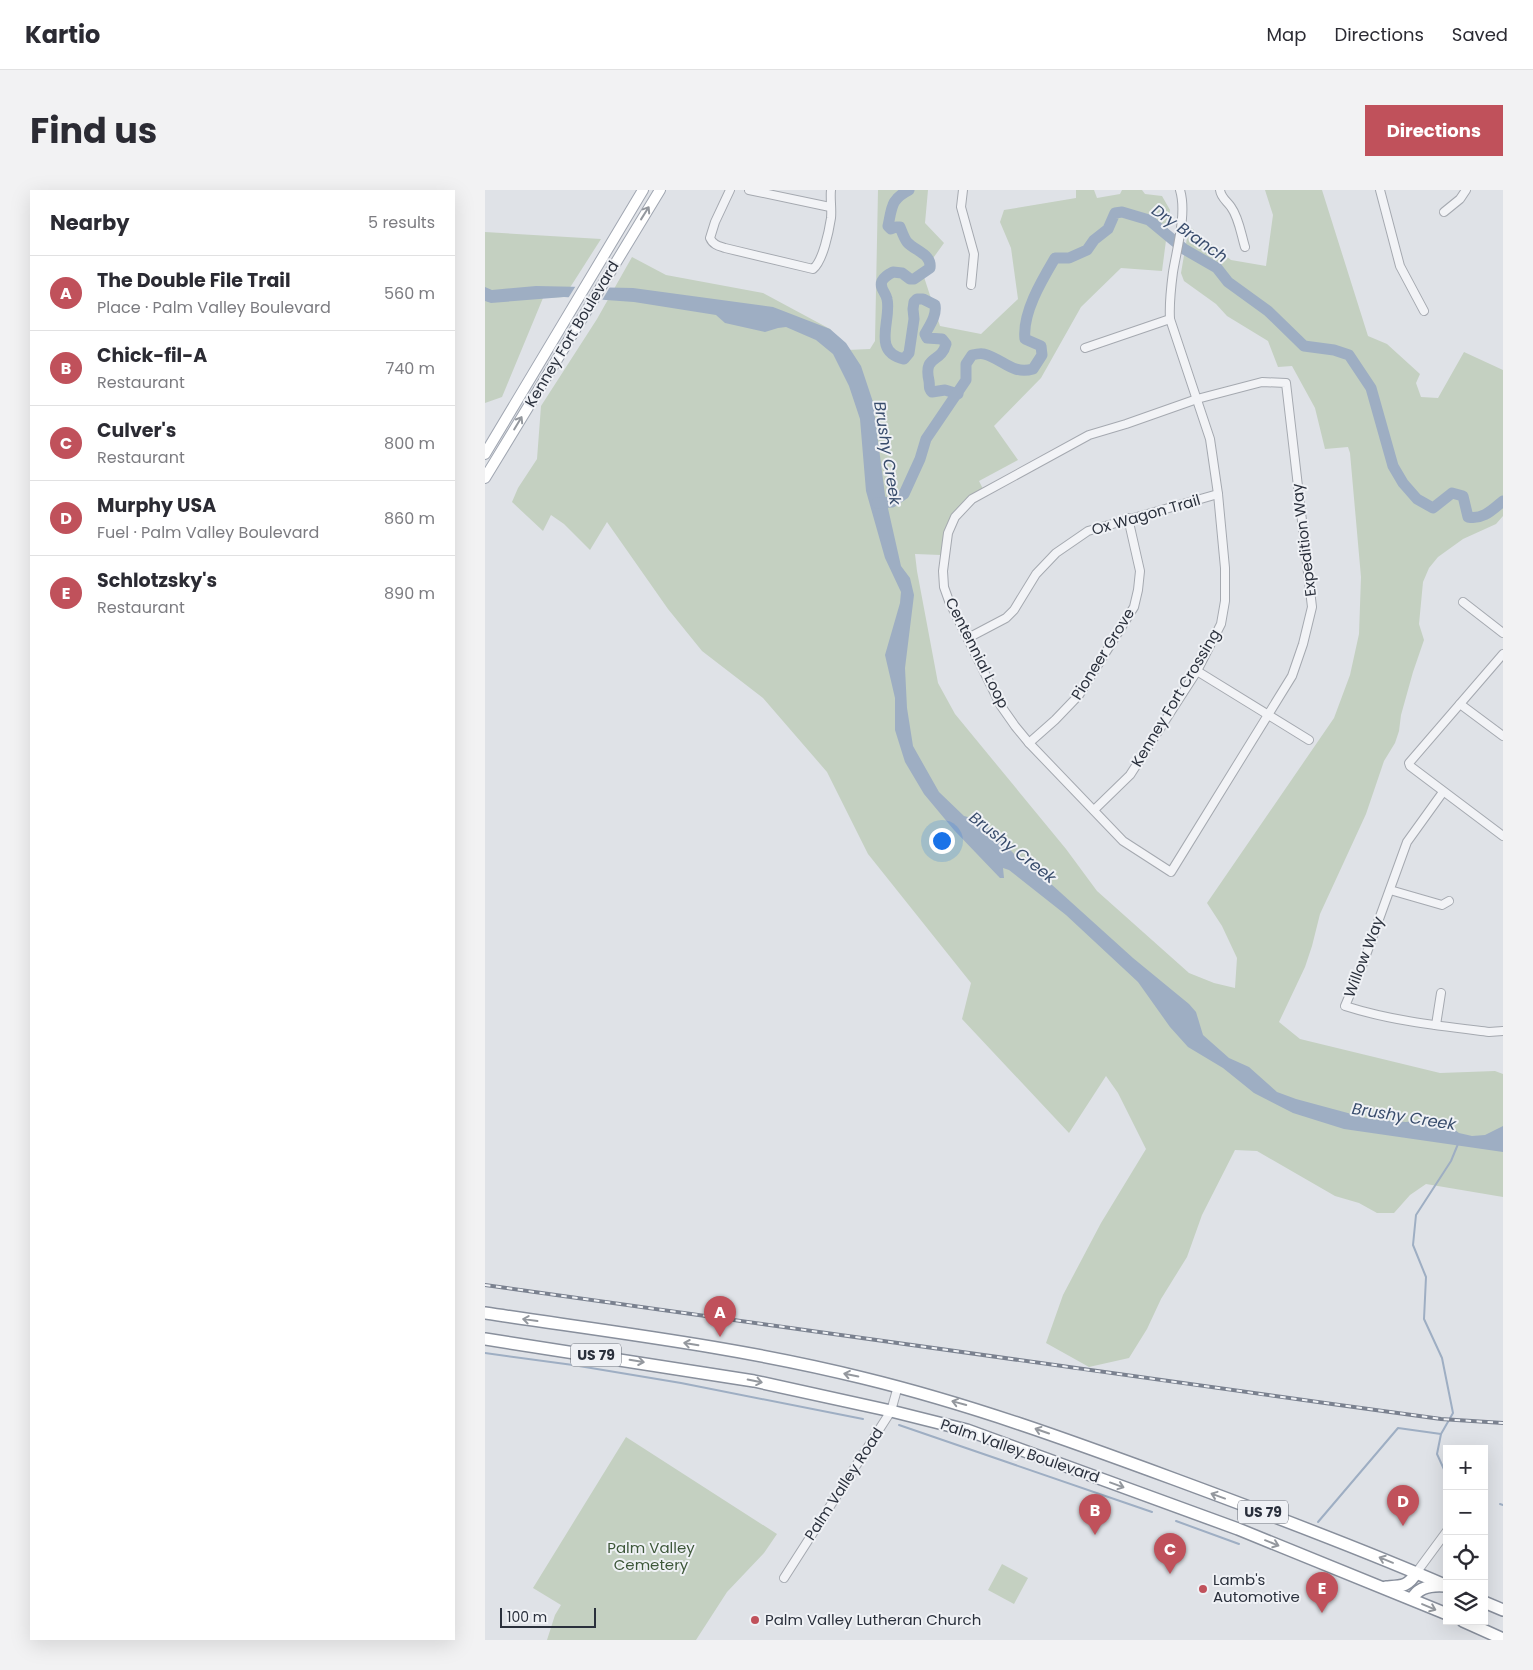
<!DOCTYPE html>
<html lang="en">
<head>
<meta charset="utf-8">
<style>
	:root { --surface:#fff; --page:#f2f2f3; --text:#2b2b33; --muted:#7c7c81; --line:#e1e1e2; --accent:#c0515b }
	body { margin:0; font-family:Poppins,sans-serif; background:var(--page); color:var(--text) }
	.controls { position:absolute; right:15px; bottom:15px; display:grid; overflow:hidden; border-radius:0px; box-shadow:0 5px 20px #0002 }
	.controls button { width:45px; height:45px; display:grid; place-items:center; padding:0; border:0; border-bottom:1px solid var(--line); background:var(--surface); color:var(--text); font:25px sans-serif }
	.scale { position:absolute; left:15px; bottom:12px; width:96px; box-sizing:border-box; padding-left:5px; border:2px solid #2a303c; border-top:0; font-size:14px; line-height:18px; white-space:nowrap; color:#2a303c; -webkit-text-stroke:4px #eff1f5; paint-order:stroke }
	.you { position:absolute; left:456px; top:650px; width:18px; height:18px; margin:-12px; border:4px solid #fff; border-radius:50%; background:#1a73e8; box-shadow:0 0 0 8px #1a73e833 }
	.badge { display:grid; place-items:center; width:32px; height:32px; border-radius:50%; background:var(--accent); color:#fff; font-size:16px; font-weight:700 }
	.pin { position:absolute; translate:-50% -41px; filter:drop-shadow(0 1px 2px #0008) }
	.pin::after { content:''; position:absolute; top:26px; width:18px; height:15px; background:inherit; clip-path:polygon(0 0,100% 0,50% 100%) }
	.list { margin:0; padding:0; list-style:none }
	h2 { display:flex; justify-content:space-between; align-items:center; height:65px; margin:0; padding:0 20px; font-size:21px }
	h2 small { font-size:16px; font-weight:400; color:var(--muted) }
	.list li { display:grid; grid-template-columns:32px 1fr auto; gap:15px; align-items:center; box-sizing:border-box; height:75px; padding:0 20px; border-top:1px solid var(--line) }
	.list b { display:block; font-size:19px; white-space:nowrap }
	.list p { margin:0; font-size:16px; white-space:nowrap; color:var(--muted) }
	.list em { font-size:16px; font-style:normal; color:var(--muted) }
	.icon { flex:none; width:28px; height:28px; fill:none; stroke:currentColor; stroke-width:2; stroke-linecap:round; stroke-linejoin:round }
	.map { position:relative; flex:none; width:1018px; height:1450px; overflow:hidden; border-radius:0px }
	header { display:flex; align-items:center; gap:30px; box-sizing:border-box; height:70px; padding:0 25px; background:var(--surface); border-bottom:1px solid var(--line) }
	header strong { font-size:24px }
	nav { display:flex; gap:28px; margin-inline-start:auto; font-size:18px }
	.intro { display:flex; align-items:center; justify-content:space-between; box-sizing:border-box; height:120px; padding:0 30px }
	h1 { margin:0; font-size:35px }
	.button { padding:12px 22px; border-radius:0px; background:var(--accent); color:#fff; font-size:18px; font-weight:700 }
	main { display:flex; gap:30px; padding:0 30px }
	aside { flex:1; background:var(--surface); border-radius:0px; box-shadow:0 5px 20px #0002 }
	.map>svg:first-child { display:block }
	.green { fill:#c4d0c1 }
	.water { fill:#9eaec3 }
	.pier { fill:#dfe2e7 }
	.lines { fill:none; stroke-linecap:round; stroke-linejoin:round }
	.stream { stroke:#9eaec3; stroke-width:2 }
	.river { stroke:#9eaec3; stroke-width:11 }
	.minor-casing { stroke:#a5a9b0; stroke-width:10 }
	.major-casing { stroke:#a0a6b1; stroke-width:12 }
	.highway-casing { stroke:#888f9c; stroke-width:14 }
	.minor { stroke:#f2f3f6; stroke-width:8 }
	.major { stroke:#fff; stroke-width:10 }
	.highway { stroke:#fff; stroke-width:11 }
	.rail-casing { stroke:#7a818f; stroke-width:4 }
	.rail { stroke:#eff1f5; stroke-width:2; stroke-dasharray:5.5; stroke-linecap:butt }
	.oneway { stroke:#94989e }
	.poi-dot { fill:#c0515b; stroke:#eff1f5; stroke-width:2 }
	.labels { text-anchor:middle; stroke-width:4; stroke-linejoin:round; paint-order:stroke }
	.shield { fill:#eff1f5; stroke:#656a74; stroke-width:1 }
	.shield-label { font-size:14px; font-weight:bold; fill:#2a303c }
	.street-label { font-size:15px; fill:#2a303c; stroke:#eff1f5 }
	.park-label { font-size:15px; fill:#3d5739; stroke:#eff1f5 }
	.poi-label { font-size:15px; fill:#2a303c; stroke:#eff1f5; text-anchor:start }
	.water-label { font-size:16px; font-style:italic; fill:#384c6c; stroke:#eff1f5 }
</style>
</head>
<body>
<header>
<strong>Kartio</strong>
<nav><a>Map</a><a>Directions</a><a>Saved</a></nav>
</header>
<div class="intro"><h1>Find us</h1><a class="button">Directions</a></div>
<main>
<aside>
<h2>Nearby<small>5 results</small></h2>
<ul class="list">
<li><span class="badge">A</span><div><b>The Double File Trail</b><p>Place · Palm Valley Boulevard</p></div><em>560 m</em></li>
<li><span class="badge">B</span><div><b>Chick-fil-A</b><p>Restaurant</p></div><em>740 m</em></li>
<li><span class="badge">C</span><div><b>Culver's</b><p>Restaurant</p></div><em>800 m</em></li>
<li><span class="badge">D</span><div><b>Murphy USA</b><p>Fuel · Palm Valley Boulevard</p></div><em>860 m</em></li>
<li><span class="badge">E</span><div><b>Schlotzsky's</b><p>Restaurant</p></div><em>890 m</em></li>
</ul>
</aside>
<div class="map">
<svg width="1018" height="1450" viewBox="0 0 1018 1450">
	<rect width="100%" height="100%" fill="#dfe2e7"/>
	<g class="green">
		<path d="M393,0H443L440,33L459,53L446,71L439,87L455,136L496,144L533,109L526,58L515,32L519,20L591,8V0H609L612,8L635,4L637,0H657L660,4L677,6L685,20L677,81L636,78L596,117L556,188L509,236L533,270L494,291L498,299C466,320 461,327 456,365L430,364L432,381L453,493L470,524L581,659L612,701L704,783L729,793L750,798L752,768L737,736L722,713L849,528L865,485L874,444L876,387L865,263L863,257L840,259L830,218L807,176L793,177L783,151L742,126L731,114L699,91L696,83L704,36L746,70L781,76L788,25L780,0H837L883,146L902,154L935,184L931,193L936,207L953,208L979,162L1018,180V326L1011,334L978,349L953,367L944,378L938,392L934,434L939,450L928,482L916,525L914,541L910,553L899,571L881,624L835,724L827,756L820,777L794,832L815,849L955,883L1010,881L1018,884V1007L941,994L925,1005L909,1023H892L874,1013L850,1006L772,961L750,960L717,1025L702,1067L676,1109L662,1139L644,1168L604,1177L561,1153L578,1105L616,1033L661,959L633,903L621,886L584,943L477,829L486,793L383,664L342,582L278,508L217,461L183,419L122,332L105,360L79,334L66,325L58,341L27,312L33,298L52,269L56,216L112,129L147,67L181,85L278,103L345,139L362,160L385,159L390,151Z"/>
		<path d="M0,42L116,49L79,107L58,108L17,207L0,213Z"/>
		<path d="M141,1247L292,1344L279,1363L242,1402L211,1450H62L70,1425L76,1415L48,1398Z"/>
		<path d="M517,1374L543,1388L529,1414L503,1400Z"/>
	</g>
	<path class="water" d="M51,96L148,98L288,117L345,139L361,153L376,176L388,212L400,305L416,376L425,388L429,405L420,478L422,518L428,556L454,602L479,626L490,629L502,636L534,669L545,675L648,768L704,814L711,822L718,845L744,868L764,877L792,902L811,909L885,929L921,932L943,929L959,931L974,943L987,946L1000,945L1018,936V962L859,939L808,923L769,903L738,878L703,857L685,837L653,792L581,725L524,680L518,678L519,688H515L469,640L439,604L420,572L410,540V508L400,465L415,413L416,402L400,368L381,301L375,229L364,196L348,164L331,150L301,137L293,138L280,142L240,133L231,125L149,112L79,107L6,113L0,111V97L7,100Z"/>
	<path class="pier" d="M92,94L126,95L116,112L82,110Z"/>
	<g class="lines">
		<g class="stream">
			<path d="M0,1163L88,1175L196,1193L378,1229"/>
			<path d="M414,1235L667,1322"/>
			<path d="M962,1286L952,1264L956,1244L968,1223L957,1168L939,1129L941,1087L928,1055L931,1025L966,971L973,954"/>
			<path d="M1015,1314L1018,1315"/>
			<path d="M691,1331L754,1354"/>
			<path d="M833,1332L913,1238L956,1244"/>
		</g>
		<g class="river">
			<path d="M424,0C406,9 407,17 403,36L406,39L411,37H415C417,42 419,48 422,52C430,61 447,64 445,78L429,89H425L417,83L408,82C404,84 399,87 397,91C394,98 401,103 402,109C407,130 386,162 419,169L424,163L429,129L428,119L429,112L432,109H438L450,115C452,125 445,135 440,144L442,148L457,149L461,154C456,174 438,164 444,191C445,197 443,198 447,202L460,200L473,204"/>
			<path d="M392,313L407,312L419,304L435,269L441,249L481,190V174L487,165C491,164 496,163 499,164C518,169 527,185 548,179L557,165L556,156L540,149C537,123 557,90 570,68H584L602,60L609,50L623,39L630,23L637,22L664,30L699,59L732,78L743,92L783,121L819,156L849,160L864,165L886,198L908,276L918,293L932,309L948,318L967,303L978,306L983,327C998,330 1007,320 1018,311"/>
		</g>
		<g class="minor-casing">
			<g id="minor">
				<path d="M245,0L230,32L225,48C228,55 234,56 240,58L328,79C338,71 344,41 346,28C347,19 345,9 346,0"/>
				<path d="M264,0L345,17"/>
				<path d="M478,0L476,17L489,64L486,95"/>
				<path d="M735,0C736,8 742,11 746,17C754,28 756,44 760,57"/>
				<path d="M895,0L915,76L939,121"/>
				<path d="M959,22L975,9L981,0"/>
				<path d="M600,158L685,129"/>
				<path d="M777,192L801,193L827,417L818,454L807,486L686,682L638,651L544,553L530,536L516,516L464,411L459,397L458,381L463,343L470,327L487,309L604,245L641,234L712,209Z"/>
				<path d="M978,412L1018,443"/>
				<path d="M483,448L521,428L529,420L551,384L571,363L603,341L733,304"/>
				<path d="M1018,464L924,573L925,576L1018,646"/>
				<path d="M712,481L824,550"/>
				<path d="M975,514L1018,546"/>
				<path d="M544,553L570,530L594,505L649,417L653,400L655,381L643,328"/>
				<path d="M958,602L922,652L877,776L860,816C907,831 955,836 1004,842L1018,841"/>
				<path d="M609,620L645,585L712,481L736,434L740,411V378L733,304L725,249L685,129C684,113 686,97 688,82C692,58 702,23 695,0"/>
				<path d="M905,700L957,715L964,711"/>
				<path d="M951,835L956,803"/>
				<path d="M931,1383L962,1341"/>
				<path d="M299,1388L406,1221L413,1196"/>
			</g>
		</g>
		<g class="major-casing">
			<g id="major">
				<path d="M0,264L158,0"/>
				<path d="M0,288L175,0"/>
			</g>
		</g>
		<g class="highway-casing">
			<g id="highway">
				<path d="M0,1123C126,1142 254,1157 378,1188C485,1214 586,1251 689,1289C781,1323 872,1357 962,1396"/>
				<path d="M0,1149L269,1191L406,1221L482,1240L753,1339L962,1424"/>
				<path d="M901,1397C916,1396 923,1397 931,1383"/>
				<path d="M927,1409C933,1397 947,1395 960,1396"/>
				<path d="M999,1412L1018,1420"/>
				<path d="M978,1431L1018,1449"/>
			</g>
		</g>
		<use href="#minor" class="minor"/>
		<use href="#major" class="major"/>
		<use href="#highway" class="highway"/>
		<g class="rail-casing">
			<path id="rail" d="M0,1095L847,1214L956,1229L1018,1233"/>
		</g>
		<use href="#rail" class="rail"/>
	</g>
	<defs><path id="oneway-shaft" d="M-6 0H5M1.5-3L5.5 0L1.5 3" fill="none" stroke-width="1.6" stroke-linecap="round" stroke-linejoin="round" transform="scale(1.25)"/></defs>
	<g class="oneway">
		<use href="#oneway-shaft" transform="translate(160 23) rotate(-58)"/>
		<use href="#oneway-shaft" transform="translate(33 233) rotate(-59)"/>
		<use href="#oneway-shaft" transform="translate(45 1130) rotate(-172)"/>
		<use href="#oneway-shaft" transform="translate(206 1154) rotate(-171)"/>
		<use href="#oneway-shaft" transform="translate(152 1171) rotate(9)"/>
		<use href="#oneway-shaft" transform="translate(366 1185) rotate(-168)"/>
		<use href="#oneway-shaft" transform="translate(270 1191) rotate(11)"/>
		<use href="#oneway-shaft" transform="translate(474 1213) rotate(-165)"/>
		<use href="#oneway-shaft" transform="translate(557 1241) rotate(-161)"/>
		<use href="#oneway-shaft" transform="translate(632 1295) rotate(20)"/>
		<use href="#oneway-shaft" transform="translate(733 1306) rotate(-160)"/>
		<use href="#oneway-shaft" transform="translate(787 1353) rotate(22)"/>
		<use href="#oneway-shaft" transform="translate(901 1370) rotate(-158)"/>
		<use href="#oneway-shaft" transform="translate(944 1417) rotate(23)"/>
	</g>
	<g class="poi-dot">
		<circle cx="718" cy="1399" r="5"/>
		<circle cx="270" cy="1430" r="5"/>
	</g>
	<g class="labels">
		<g class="shield">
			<rect x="86" y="1153.5" width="50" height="23" rx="4"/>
			<rect x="753" y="1310.5" width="50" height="23" rx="4"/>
		</g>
		<g class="shield-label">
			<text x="111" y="1170">US 79</text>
			<text x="778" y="1327">US 79</text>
		</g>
		<g class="street-label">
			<text transform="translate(87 144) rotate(-59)" y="5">Kenney Fort Boulevard</text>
			<text transform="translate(661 325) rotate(-16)" y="5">Ox Wagon Trail</text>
			<text transform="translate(819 350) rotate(-97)" y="5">Expedition Way</text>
			<text transform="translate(492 463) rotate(63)" y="5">Centennial Loop</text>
			<text transform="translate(618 464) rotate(-58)" y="5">Pioneer Grove</text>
			<text transform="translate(691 508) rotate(-59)" y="5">Kenney Fort Crossing</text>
			<text transform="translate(879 767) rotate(-69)" y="5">Willow Way</text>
			<text transform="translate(535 1261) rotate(19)" y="5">Palm Valley Boulevard</text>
			<text transform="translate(359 1294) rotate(-57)" y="5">Palm Valley Road</text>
		</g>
		<g class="park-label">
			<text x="166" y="1363">Palm Valley<tspan x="166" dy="17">Cemetery</tspan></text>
		</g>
		<g class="poi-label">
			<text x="728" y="1395">Lamb's<tspan x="728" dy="17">Automotive</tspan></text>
			<text x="280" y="1435">Palm Valley Lutheran Church</text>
		</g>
		<g class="water-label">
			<text transform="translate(705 43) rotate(35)" y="6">Dry Branch</text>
			<text transform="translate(403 263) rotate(81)" y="6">Brushy Creek</text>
			<text transform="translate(528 657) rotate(38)" y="6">Brushy Creek</text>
			<text transform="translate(919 926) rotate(9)" y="6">Brushy Creek</text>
		</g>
	</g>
</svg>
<div class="controls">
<button>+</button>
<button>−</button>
<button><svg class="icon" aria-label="locate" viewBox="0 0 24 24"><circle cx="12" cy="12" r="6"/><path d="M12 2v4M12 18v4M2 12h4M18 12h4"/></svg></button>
<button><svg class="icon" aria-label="layers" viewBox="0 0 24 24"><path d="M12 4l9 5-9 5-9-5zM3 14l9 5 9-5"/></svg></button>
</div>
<div class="scale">100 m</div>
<div class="you"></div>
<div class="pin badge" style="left:235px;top:1147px">A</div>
<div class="pin badge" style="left:610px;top:1345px">B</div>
<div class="pin badge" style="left:685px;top:1384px">C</div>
<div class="pin badge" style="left:918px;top:1336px">D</div>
<div class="pin badge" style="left:837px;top:1423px">E</div>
</div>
</main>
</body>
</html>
